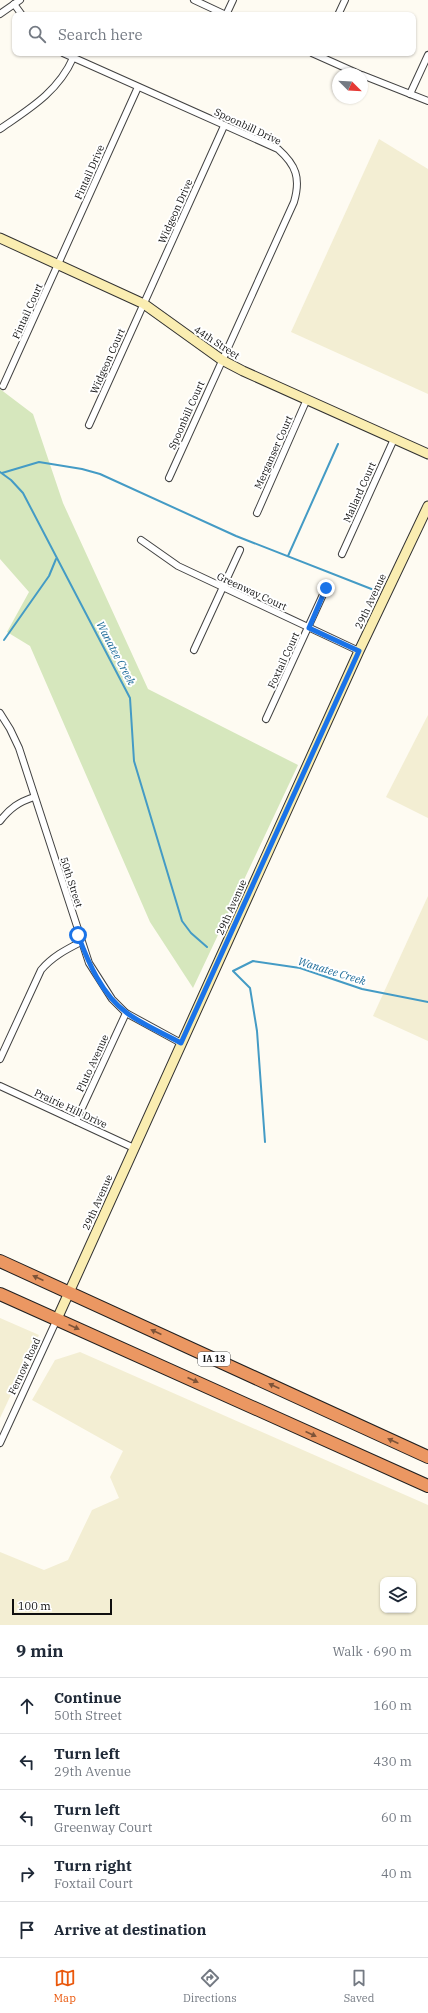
<!DOCTYPE html>
<html lang="en">
<head>
<meta charset="utf-8">
<style>
	:root { --surface:#fff; --page:#f6f6f7; --text:#1f2937; --muted:#747a83; --line:#e0e1e3; --accent:#ea580c }
	body { margin:0; font-family:"IBM Plex Serif",serif; background:var(--page); color:var(--text) }
	.controls { position:absolute; right:12px; bottom:12px; display:grid; overflow:hidden; border-radius:8px; box-shadow:0 1px 3px #0004 }
	.controls button { width:36px; height:36px; display:grid; place-items:center; padding:0; border:0; border-bottom:1px solid var(--line); background:var(--surface); color:var(--text); font:20px sans-serif }
	.compass { position:absolute; left:332px; top:68px; width:36px; height:36px; border-radius:50%; background:var(--surface); box-shadow:0 1px 3px #0004; rotate:114deg }
	.scale { position:absolute; left:12px; bottom:10px; width:100px; box-sizing:border-box; padding-left:4px; border:2px solid #0f0f0f; border-top:0; font-size:11px; line-height:14px; white-space:nowrap; color:#0f0f0f; -webkit-text-stroke:3px #fff; paint-order:stroke }
	.stop { position:absolute; width:12px; height:12px; margin:-9px; border:3px solid #1a73e8; border-radius:50%; background:#fff }
	.stop.end { background:#1a73e8; border-color:#fff; box-shadow:0 1px 4px #0008 }
	.list { margin:0; padding:0; list-style:none }
	h2 { display:flex; justify-content:space-between; align-items:center; height:52px; margin:0; padding:0 16px; font-size:17px }
	h2 small { font-size:13px; font-weight:400; color:var(--muted) }
	.list li { display:grid; grid-template-columns:26px 1fr auto; gap:12px; align-items:center; box-sizing:border-box; height:56px; padding:0 16px; border-top:1px solid var(--line) }
	.list b { display:block; font-size:15px; white-space:nowrap }
	.list p { margin:0; font-size:13px; white-space:nowrap; color:var(--muted) }
	.list em { font-size:13px; font-style:normal; color:var(--muted) }
	.icon { flex:none; width:22px; height:22px; fill:none; stroke:currentColor; stroke-width:2; stroke-linecap:round; stroke-linejoin:round }
	.map { position:relative; flex:none; width:428px; height:1625px; overflow:hidden }
	.search { position:absolute; background:var(--surface); box-shadow:0 1px 3px #0004; left:12px; right:12px; top:12px; height:44px; display:flex; align-items:center; gap:10px; box-sizing:border-box; padding:0 14px; border-radius:8px; color:var(--muted); font-size:15px }
	.sheet { height:332px; background:var(--surface) }
	nav { display:flex; justify-content:space-around; align-items:center; box-sizing:border-box; height:56px; border-top:1px solid var(--line); background:var(--surface); font-size:11px; color:var(--muted) }
	nav a { display:grid; justify-items:center; gap:2px }
	nav .on { color:var(--accent) }
	.map>svg:first-child { display:block }
	.farmland { fill:#f3eed3; fill-rule:evenodd }
	.green { fill:#d6e7bd }
	.lines { fill:none; stroke-linecap:round; stroke-linejoin:round }
	.stream { stroke:#449bc5; stroke-width:2 }
	.street-casing { stroke:#424242; stroke-width:8 }
	.secondary-casing { stroke:#313131; stroke-width:11 }
	.highway-casing { stroke:#202020; stroke-width:14 }
	.street { stroke:#fff; stroke-width:6 }
	.secondary { stroke:#faedb1; stroke-width:9 }
	.highway { stroke:#eb9762; stroke-width:12 }
	.oneway { fill:#7d5338 }
	.route { stroke:#1a73e8; stroke-width:5 }
	.labels { text-anchor:middle; stroke-width:4; stroke-linejoin:round; paint-order:stroke }
	.shield { fill:#fff; stroke:#575757; stroke-width:1 }
	.shield-label { font-size:9px; font-weight:bold; fill:#0f0f0f }
	.street-label { font-size:10px; fill:#0f0f0f; stroke:#fff }
	.water-label { font-size:11px; font-style:italic; fill:#1f6d9a; stroke:#fff }
</style>
</head>
<body>
<div class="map">
<svg width="428" height="1625" viewBox="0 0 428 1625">
	<rect width="100%" height="100%" fill="#fefbf2"/>
	<g class="farmland">
		<path d="M379,139L428,169V394L291,332Z"/>
		<path d="M428,715V818L386,797Z"/>
		<path d="M428,896V1041L373,1016Z"/>
		<path d="M0,1318L39,1335L0,1418Z"/>
		<path d="M80,1352L428,1505V1625H0V1552L44,1570L68,1560L92,1510L119,1498L110,1477L123,1451L32,1400L55,1360ZM383,1580H413V1610H383Z"/>
	</g>
	<path class="green" d="M0,389L33,414L63,503L148,689L298,765L193,988L150,922L30,646L7,632L29,592L0,559Z"/>
	<g class="lines">
		<g class="stream">
			<path d="M0,472L11,480L23,493L130,698L134,761L182,921L191,933L207,947"/>
			<path d="M2,473L39,462L82,469L100,474L236,536L374,590"/>
			<path d="M288,556L338,444"/>
			<path d="M4,640L49,576L56,559"/>
			<path d="M265,1142L257,1031L250,988L233,971L253,961L300,968L362,989L428,1002"/>
		</g>
		<g class="street-casing">
			<g id="street">
				<path d="M194,0L226,15"/>
				<path d="M14,4L22,15"/>
				<path d="M0,14L20,0"/>
				<path d="M226,15L233,0"/>
				<path d="M338,15L345,0"/>
				<path d="M63,53L278,149C296,165 301,178 294,202L169,478"/>
				<path d="M312,53L359,74"/>
				<path d="M362,75L428,101"/>
				<path d="M410,94L428,55"/>
				<path d="M0,129C29,109 58,92 73,58"/>
				<path d="M3,386L138,87"/>
				<path d="M89,425L224,126"/>
				<path d="M257,513L307,399"/>
				<path d="M141,540L178,566L359,651"/>
				<path d="M342,554L394,439"/>
				<path d="M194,650L240,550"/>
				<path d="M0,713L10,729L19,748L89,963L112,999L126,1013L181,1043"/>
				<path d="M266,719L326,588"/>
				<path d="M0,821C10,808 19,802 34,797"/>
				<path d="M0,1059L41,970C52,957 65,950 81,942"/>
				<path d="M0,1086L134,1148"/>
				<path d="M76,1121L126,1013"/>
				<path d="M0,1443L57,1319"/>
			</g>
		</g>
		<g class="secondary-casing">
			<g id="secondary">
				<path d="M0,238L144,304L222,360L243,371L428,454"/>
				<path d="M57,1319L359,651L428,506"/>
			</g>
		</g>
		<g class="highway-casing">
			<g id="highway">
				<path d="M0,1261L428,1457"/>
				<path d="M0,1294L428,1486"/>
			</g>
		</g>
		<use href="#street" class="street"/>
		<use href="#secondary" class="secondary"/>
		<use href="#highway" class="highway"/>
	</g>
	<defs><path id="oneway-solid" d="M-6-.8H1V-3.2L6.5 0L1 3.2V.8H-6Z"/></defs>
	<g class="oneway">
		<use href="#oneway-solid" transform="translate(38 1278) rotate(-156)"/>
		<use href="#oneway-solid" transform="translate(74 1327) rotate(24)"/>
		<use href="#oneway-solid" transform="translate(156 1332) rotate(-155)"/>
		<use href="#oneway-solid" transform="translate(193 1380) rotate(24)"/>
		<use href="#oneway-solid" transform="translate(274 1386) rotate(-155)"/>
		<use href="#oneway-solid" transform="translate(311 1434) rotate(24)"/>
		<use href="#oneway-solid" transform="translate(393 1441) rotate(-155)"/>
	</g>
	<g class="lines">
		<path class="route" d="M78,935C88,962 102,995 127,1013C143,1025 163,1033 181,1043L359,651L309,628L326,588"/>
	</g>
	<g class="labels">
		<rect class="shield" x="198" y="1352" width="32" height="14" rx="3"/>
		<g class="shield-label">
			<text x="214" y="1362">IA 13</text>
		</g>
		<g class="street-label">
			<text transform="translate(248 126) rotate(25)" y="4">Spoonbill Drive</text>
			<text transform="translate(89 172) rotate(-66)" y="4">Pintail Drive</text>
			<text transform="translate(175 211) rotate(-66)" y="4">Widgeon Drive</text>
			<text transform="translate(27 311) rotate(-66)" y="4">Pintail Court</text>
			<text transform="translate(217 342) rotate(33)" y="4">44th Street</text>
			<text transform="translate(107 361) rotate(-66)" y="4">Widgeon Court</text>
			<text transform="translate(186 415) rotate(-66)" y="4">Spoonbill Court</text>
			<text transform="translate(273 452) rotate(-66)" y="4">Merganser Court</text>
			<text transform="translate(359 492) rotate(-66)" y="4">Mallard Court</text>
			<text transform="translate(252 591) rotate(25)" y="4">Greenway Court</text>
			<text transform="translate(370 601) rotate(-65)" y="4">29th Avenue</text>
			<text transform="translate(283 660) rotate(-65)" y="4">Foxtail Court</text>
			<text transform="translate(72 882) rotate(72)" y="4">50th Street</text>
			<text transform="translate(231 907) rotate(-66)" y="4">29th Avenue</text>
			<text transform="translate(92 1063) rotate(-65)" y="4">Pluto Avenue</text>
			<text transform="translate(71 1108) rotate(25)" y="4">Prairie Hill Drive</text>
			<text transform="translate(97 1202) rotate(-66)" y="4">29th Avenue</text>
			<text transform="translate(24 1366) rotate(-65)" y="4">Fernow Road</text>
		</g>
		<g class="water-label">
			<text transform="translate(116 653) rotate(62)" y="4">Wanatee Creek</text>
			<text transform="translate(332 971) rotate(17)" y="4">Wanatee Creek</text>
		</g>
	</g>
</svg>
<div class="controls">
<button><svg class="icon" aria-label="layers" viewBox="0 0 24 24"><path d="M12 4l9 5-9 5-9-5zM3 14l9 5 9-5"/></svg></button>
</div>
<svg class="compass" viewBox="-18 -18 36 36"><path d="M0-13l5 13h-10z" fill="#e53935"/><path d="M0 13l5-13h-10z" fill="#747a83"/></svg>
<div class="scale">100 m</div>
<div class="stop" style="left:78px;top:935px"></div>
<div class="stop end" style="left:326px;top:588px"></div>
<div class="search"><svg class="icon" aria-label="search" viewBox="0 0 24 24"><circle cx="10" cy="10" r="6"/><path d="M15 15l6 6"/></svg>Search here</div>
</div>
<section class="sheet">
<h2>9 min<small>Walk · 690 m</small></h2>
<ul class="list">
<li><svg class="icon" aria-label="ahead" viewBox="0 0 24 24"><path d="M12 20V5M6 11l6-6 6 6"/></svg><div><b>Continue</b><p>50th Street</p></div><em>160 m</em></li>
<li><svg class="icon" aria-label="left" viewBox="0 0 24 24"><path d="M17 20v-9H6M10 6l-5 5 5 5"/></svg><div><b>Turn left</b><p>29th Avenue</p></div><em>430 m</em></li>
<li><svg class="icon" aria-label="left" viewBox="0 0 24 24"><path d="M17 20v-9H6M10 6l-5 5 5 5"/></svg><div><b>Turn left</b><p>Greenway Court</p></div><em>60 m</em></li>
<li><svg class="icon" aria-label="right" viewBox="0 0 24 24"><path d="M7 20v-9h11M14 6l5 5-5 5"/></svg><div><b>Turn right</b><p>Foxtail Court</p></div><em>40 m</em></li>
<li><svg class="icon" aria-label="arrive" viewBox="0 0 24 24"><path d="M6 21V4h12l-3 4 3 4H6"/></svg><div><b>Arrive at destination</b></div></li>
</ul>
</section>
<nav>
<a class="on"><svg class="icon" aria-label="map" viewBox="0 0 24 24"><path d="M3 6l6-2 6 2 6-2v14l-6 2-6-2-6 2zM9 4v14M15 6v14"/></svg>Map</a>
<a><svg class="icon" aria-label="directions" viewBox="0 0 24 24"><path d="M12 3l9 9-9 9-9-9zM9 14v-3h6M13 9l2 2-2 2"/></svg>Directions</a>
<a><svg class="icon" aria-label="saved" viewBox="0 0 24 24"><path d="M7 4h10v16l-5-4-5 4z"/></svg>Saved</a>
</nav>
</body>
</html>
